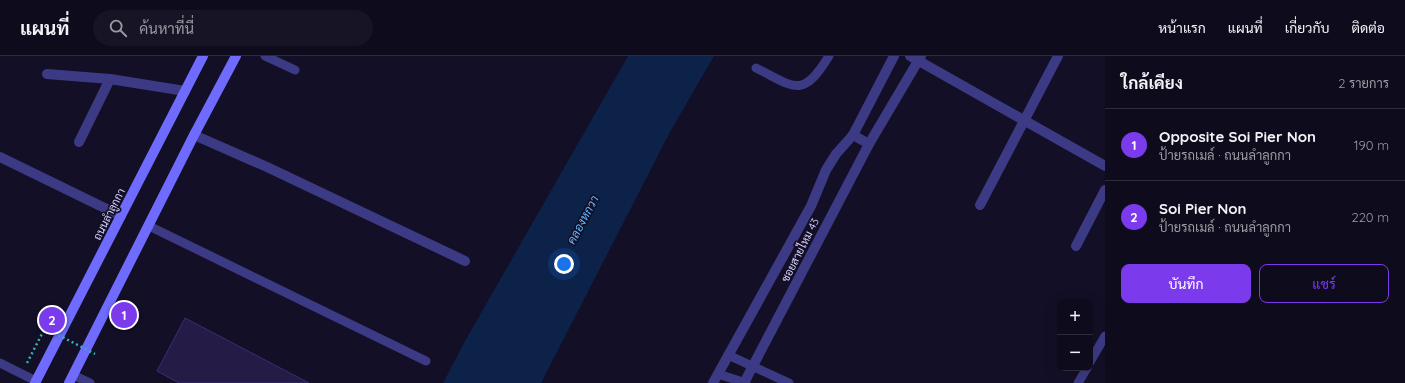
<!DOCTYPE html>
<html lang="th">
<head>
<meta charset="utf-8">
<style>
	:root { --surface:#0e0b1c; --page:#171425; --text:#f1f3f6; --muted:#9b9ba3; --line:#2e2b3b; --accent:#7c3aed }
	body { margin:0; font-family:Quicksand,Sarabun,sans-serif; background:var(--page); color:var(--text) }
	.controls { position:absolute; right:12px; bottom:12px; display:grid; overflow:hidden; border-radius:8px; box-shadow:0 4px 16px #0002 }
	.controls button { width:36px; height:36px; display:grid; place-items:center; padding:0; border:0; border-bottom:1px solid var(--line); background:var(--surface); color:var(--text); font:20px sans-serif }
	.you { position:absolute; left:564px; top:208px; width:14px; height:14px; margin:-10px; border:3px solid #fff; border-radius:50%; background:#1a73e8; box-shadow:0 0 0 6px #1a73e833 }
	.badge { display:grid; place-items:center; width:26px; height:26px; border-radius:50%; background:var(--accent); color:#fff; font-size:13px; font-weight:700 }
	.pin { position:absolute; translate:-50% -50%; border:2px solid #fff; box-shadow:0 1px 4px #0006 }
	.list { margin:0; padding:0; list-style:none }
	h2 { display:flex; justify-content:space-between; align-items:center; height:52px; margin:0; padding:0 16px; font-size:17px }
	h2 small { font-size:13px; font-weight:400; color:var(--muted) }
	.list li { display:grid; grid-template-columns:26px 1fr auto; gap:12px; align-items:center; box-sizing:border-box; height:72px; padding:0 16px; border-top:1px solid var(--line) }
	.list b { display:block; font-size:15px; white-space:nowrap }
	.list p { margin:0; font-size:13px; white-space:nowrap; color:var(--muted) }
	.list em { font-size:13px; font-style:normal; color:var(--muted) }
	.actions { display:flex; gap:8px; padding:12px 16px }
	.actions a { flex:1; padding:9px 0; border:1px solid var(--accent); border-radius:8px; text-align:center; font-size:14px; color:var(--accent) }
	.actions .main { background:var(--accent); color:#fff }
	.icon { flex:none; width:22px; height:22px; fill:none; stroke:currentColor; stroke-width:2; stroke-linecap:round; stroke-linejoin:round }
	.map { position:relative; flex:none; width:1105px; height:327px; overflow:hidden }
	header { display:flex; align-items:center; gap:24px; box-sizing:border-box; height:56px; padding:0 20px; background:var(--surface); border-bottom:1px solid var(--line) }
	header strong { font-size:19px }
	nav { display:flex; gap:22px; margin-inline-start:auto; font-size:14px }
	.search { width:280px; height:36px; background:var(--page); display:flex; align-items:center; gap:10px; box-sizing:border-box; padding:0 14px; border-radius:22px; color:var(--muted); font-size:15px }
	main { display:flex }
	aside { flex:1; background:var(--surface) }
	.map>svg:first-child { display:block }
	.water { fill:#0c2248 }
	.building { fill:#241b47; stroke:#3b2d73 }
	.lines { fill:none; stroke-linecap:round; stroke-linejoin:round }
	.path { stroke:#2fb8b0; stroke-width:2.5; stroke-dasharray:2 3; stroke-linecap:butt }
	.lane { stroke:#3d3a85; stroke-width:9 }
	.street { stroke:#3d3a85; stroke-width:10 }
	.secondary { stroke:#6f6bff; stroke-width:10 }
	.path-bridge { stroke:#2fb8b0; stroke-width:2.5; stroke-dasharray:2 3; stroke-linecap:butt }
	.labels { text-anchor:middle; stroke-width:3.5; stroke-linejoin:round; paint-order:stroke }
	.street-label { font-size:11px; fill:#d9d4ff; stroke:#130f26 }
	.water-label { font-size:12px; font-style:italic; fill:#62b6ff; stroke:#130f26 }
</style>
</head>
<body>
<header>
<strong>แผนที่</strong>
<div class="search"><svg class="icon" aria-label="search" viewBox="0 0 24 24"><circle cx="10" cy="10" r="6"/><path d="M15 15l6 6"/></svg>ค้นหาที่นี่</div>
<nav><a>หน้าแรก</a><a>แผนที่</a><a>เกี่ยวกับ</a><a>ติดต่อ</a></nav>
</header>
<main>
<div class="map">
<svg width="1105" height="327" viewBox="0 0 1105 327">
	<rect width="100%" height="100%" fill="#130f26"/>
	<path class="water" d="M628,0H714L670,76L541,327H443L465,285Z"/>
	<path class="building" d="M185,262L246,294L309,327H179L157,315Z"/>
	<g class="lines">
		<path class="path" d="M27,307L45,272"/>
		<g class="lane">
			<path d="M265,0L295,14"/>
			<path d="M756,12C795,31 802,44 829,0"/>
			<path d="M149,170L426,305"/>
			<path d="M728,299L789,327"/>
			<path d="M1090,306L1105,280"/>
			<path d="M0,307L36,325"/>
			<path d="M718,318L746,327"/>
			<path d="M73,319L90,327"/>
			<path d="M1078,327L1087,312"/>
		</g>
		<g class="street">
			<path d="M910,0L1105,110"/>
			<path d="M47,18L110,23L185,35"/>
			<path d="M194,79L267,111L465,205"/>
			<path d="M79,86L110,23"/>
			<path d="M869,88L921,0"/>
			<path d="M0,101L121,160"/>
			<path d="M980,149L1058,0"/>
			<path d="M1076,190L1105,134"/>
			<path d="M713,327L811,150L826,114L836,98L853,79L894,0"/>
			<path d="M744,327L869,88L853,79"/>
		</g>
		<g class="secondary">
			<path d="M35,327L203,0"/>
			<path d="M69,327L194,79L236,0"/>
		</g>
		<path class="path-bridge" d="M45,272L95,298"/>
	</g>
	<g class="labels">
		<g class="street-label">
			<text transform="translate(109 158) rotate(-63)" y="4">ถนนลำลูกกา</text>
			<text transform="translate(800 194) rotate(-63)" y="4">ซอยสายไหม 43</text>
		</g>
		<g class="water-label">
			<text transform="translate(583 164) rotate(-62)" y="4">คลองหกวา</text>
		</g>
	</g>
</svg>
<div class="controls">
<button>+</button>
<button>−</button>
</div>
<div class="you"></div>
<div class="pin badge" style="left:124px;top:259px">1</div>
<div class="pin badge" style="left:52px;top:264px">2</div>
</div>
<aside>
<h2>ใกล้เคียง<small>2 รายการ</small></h2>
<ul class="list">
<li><span class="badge">1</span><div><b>Opposite Soi Pier Non</b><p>ป้ายรถเมล์ · ถนนลำลูกกา</p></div><em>190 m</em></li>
<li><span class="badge">2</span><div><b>Soi Pier Non</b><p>ป้ายรถเมล์ · ถนนลำลูกกา</p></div><em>220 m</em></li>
</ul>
<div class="actions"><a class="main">บันทึก</a><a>แชร์</a></div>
</aside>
</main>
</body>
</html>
